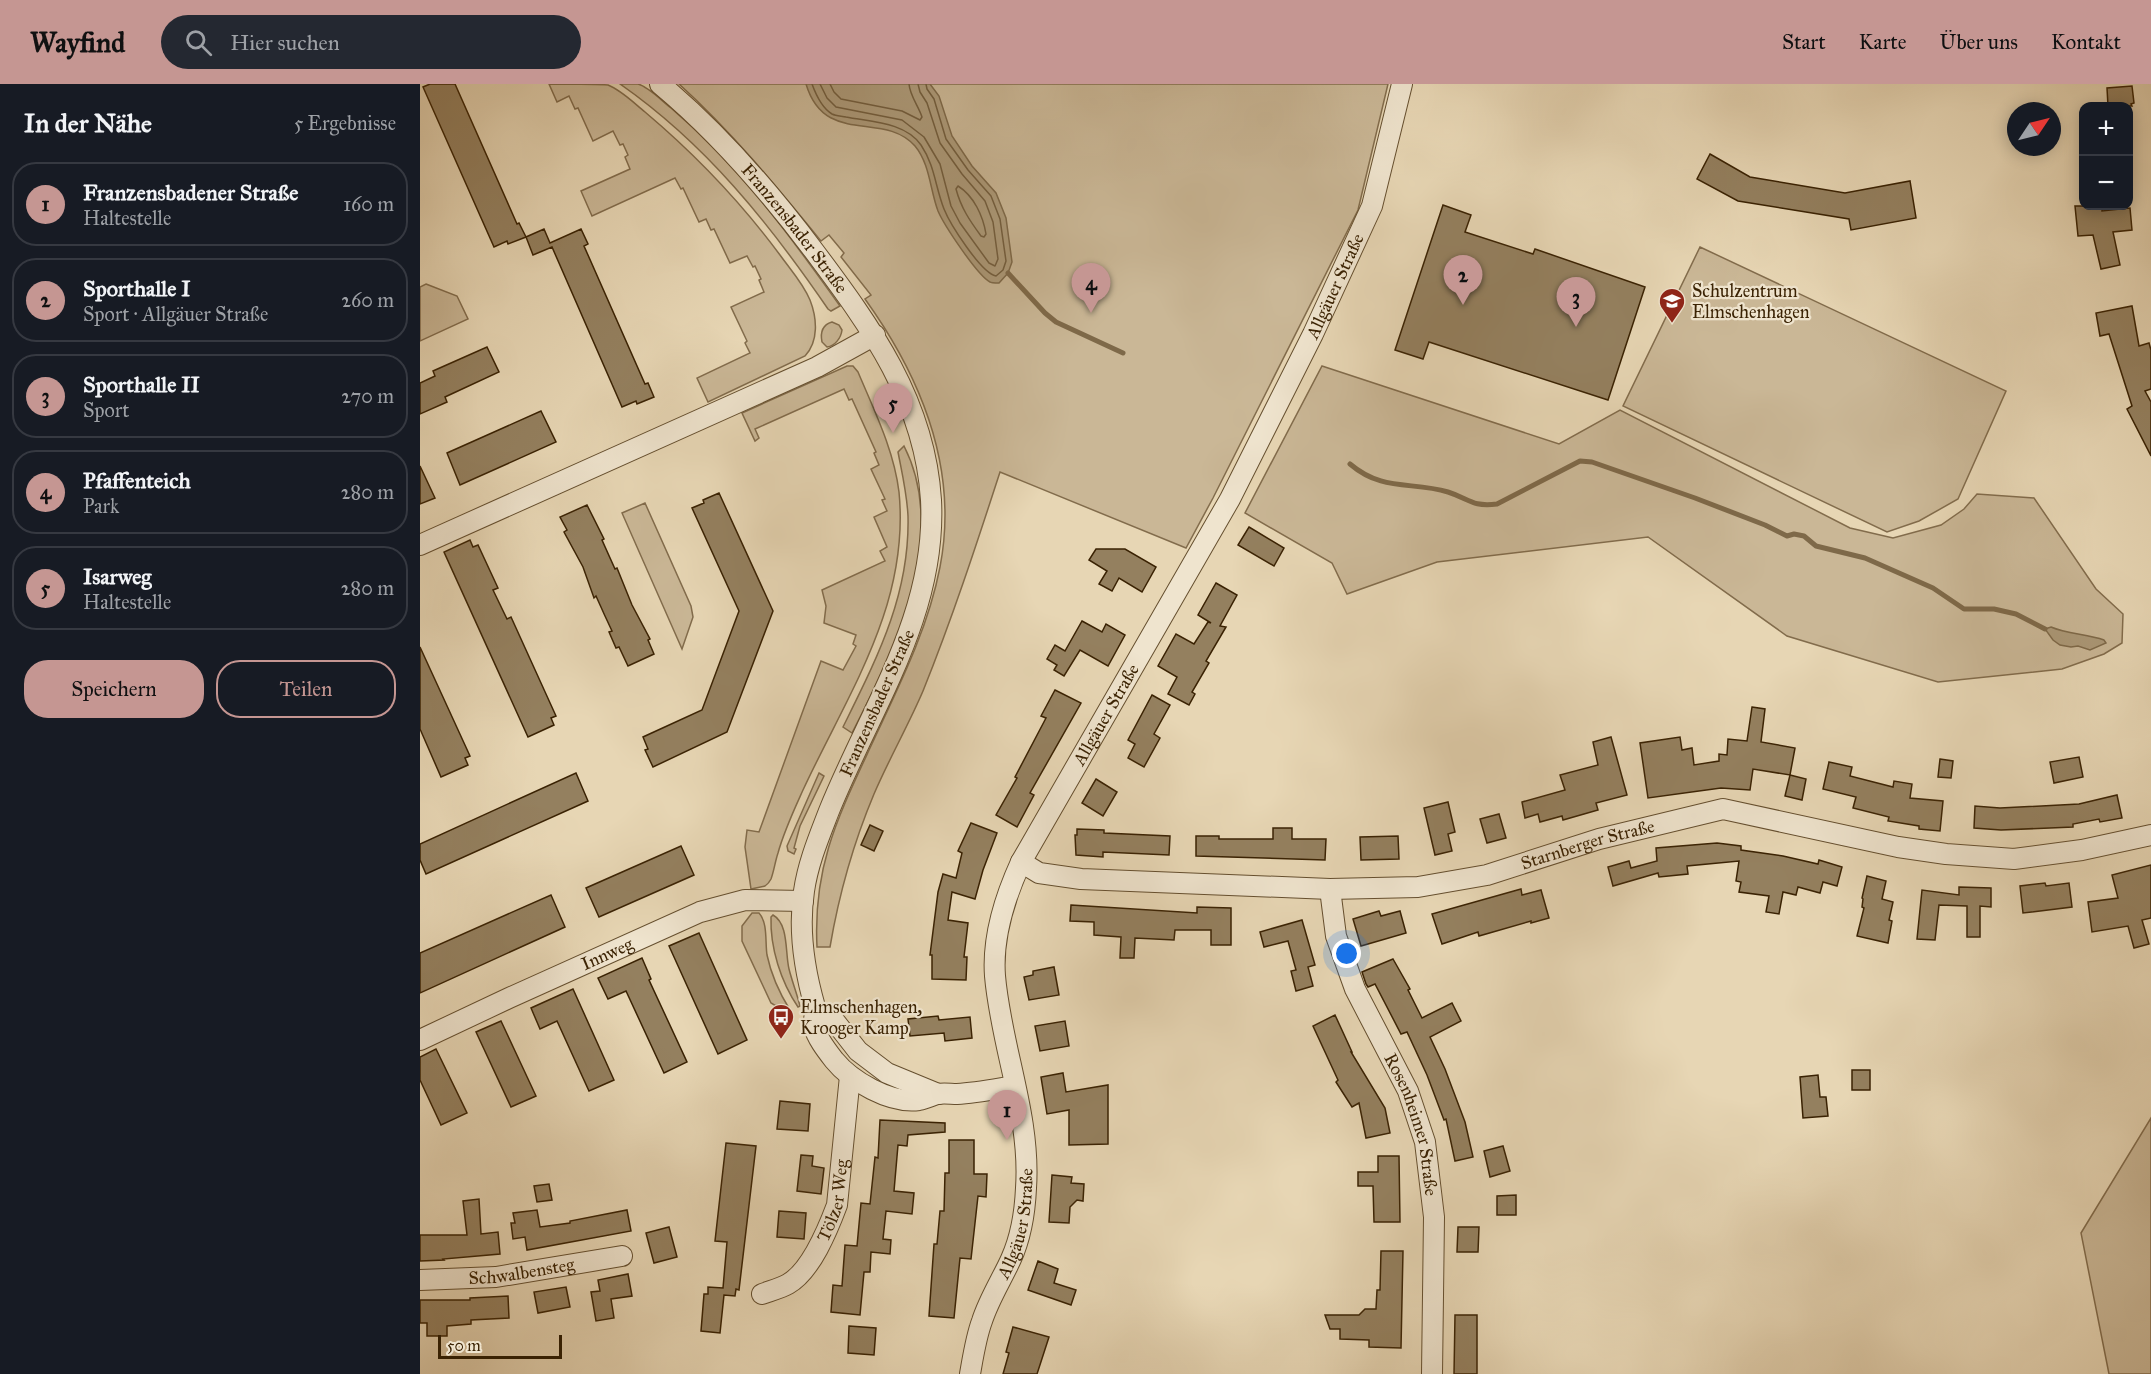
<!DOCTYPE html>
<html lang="de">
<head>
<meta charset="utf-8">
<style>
	:root { --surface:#171b24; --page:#242831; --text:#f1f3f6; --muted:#9ea1a6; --line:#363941; --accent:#c59692 }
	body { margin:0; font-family:"IM FELL Great Primer",serif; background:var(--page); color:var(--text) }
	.controls { position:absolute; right:18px; top:18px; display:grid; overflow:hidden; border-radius:12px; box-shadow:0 3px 15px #0003 }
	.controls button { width:54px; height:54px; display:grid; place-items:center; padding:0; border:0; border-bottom:2px solid var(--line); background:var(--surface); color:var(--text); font:30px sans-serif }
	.compass { position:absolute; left:1587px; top:18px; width:54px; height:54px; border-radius:50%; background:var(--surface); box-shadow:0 3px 15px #0003; rotate:55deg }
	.scale { position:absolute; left:18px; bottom:15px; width:124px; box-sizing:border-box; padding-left:6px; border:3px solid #3a2203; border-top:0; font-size:16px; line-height:21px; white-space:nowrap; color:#3a2203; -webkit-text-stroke:4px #efe4ce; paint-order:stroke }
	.you { position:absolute; left:927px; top:870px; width:21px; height:21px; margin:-15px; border:4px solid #fff; border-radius:50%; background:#1a73e8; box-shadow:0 0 0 9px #1a73e833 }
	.badge { display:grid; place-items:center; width:39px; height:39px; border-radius:50%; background:var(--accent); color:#111; font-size:20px; font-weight:700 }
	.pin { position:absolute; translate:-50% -50px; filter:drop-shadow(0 2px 3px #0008) }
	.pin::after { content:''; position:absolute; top:32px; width:21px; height:18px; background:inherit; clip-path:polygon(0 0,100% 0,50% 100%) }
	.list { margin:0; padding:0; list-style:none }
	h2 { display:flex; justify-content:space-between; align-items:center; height:78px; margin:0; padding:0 24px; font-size:26px }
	h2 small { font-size:20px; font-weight:400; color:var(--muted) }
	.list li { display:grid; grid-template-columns:39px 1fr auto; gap:18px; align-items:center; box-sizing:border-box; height:84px; margin:0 12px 12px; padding:0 12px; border:2px solid var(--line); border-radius:24px }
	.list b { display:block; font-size:22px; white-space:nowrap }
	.list p { margin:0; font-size:20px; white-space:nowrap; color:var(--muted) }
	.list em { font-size:20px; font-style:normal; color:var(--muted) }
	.actions { display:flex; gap:12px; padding:18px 24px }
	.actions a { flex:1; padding:14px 0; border:2px solid var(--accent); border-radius:24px; text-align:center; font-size:21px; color:var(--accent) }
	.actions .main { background:var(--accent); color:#111 }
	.icon { flex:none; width:33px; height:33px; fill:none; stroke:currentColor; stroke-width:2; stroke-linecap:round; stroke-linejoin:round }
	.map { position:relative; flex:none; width:1731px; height:1290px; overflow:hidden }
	header { display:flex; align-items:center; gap:36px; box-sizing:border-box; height:84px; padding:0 30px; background:var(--accent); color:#111 }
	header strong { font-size:28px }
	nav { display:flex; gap:33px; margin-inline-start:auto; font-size:21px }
	.search { width:420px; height:54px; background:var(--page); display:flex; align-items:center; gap:15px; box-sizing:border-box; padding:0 21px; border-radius:33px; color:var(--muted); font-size:22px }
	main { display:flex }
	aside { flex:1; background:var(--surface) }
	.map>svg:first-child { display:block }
	.green { fill:#cab796; stroke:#826c4c; stroke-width:1.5 }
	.water { fill:#ac9978; stroke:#7e6949; stroke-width:1.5 }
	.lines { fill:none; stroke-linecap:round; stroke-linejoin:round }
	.shore { stroke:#735e3e; stroke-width:1.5 }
	.stream { stroke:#7e6949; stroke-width:5 }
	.building { fill:#94805f; stroke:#3a2203; stroke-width:1.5 }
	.minor-casing { stroke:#654f2f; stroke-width:22 }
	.minor { stroke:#efe4ce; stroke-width:20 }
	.labels { text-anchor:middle; stroke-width:4.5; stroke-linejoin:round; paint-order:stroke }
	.street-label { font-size:18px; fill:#3a2203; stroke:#efe4ce }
	.poi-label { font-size:18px; fill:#3a2203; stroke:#efe4ce; text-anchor:start }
</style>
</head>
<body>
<header>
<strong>Wayfind</strong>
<div class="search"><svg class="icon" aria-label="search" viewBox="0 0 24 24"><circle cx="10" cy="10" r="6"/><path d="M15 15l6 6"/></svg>Hier suchen</div>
<nav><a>Start</a><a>Karte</a><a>Über uns</a><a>Kontakt</a></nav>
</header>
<main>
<aside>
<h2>In der Nähe<small>5 Ergebnisse</small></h2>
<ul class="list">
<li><span class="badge">1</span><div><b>Franzensbadener Straße</b><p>Haltestelle</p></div><em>160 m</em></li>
<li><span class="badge">2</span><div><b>Sporthalle I</b><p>Sport · Allgäuer Straße</p></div><em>260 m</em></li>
<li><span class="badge">3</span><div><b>Sporthalle II</b><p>Sport</p></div><em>270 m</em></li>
<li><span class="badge">4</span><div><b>Pfaffenteich</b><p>Park</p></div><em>280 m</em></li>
<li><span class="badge">5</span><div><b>Isarweg</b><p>Haltestelle</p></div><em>280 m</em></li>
</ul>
<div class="actions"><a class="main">Speichern</a><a>Teilen</a></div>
</aside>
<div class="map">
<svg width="1731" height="1290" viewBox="0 0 1731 1290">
	<rect width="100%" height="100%" fill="#e7d6b4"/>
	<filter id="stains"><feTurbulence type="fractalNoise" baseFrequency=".00333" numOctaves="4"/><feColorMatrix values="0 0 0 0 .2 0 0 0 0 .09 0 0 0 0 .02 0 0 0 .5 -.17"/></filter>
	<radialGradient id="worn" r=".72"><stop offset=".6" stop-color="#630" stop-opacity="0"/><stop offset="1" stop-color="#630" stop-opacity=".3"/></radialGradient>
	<g class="green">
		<path d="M129,0C141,0 178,0 188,1C201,6 214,19 225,28C276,71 320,117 360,171C370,185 383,199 390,216C397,234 399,257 385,272L288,318L277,294L330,269L325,259L327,257L311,223L344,208L339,196L341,195L335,182L333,183L327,172L310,179L294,145L291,146L286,135L279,138L263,104L261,105L255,94L172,132L161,107L210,85L205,73L208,71L203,60L200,61L193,47L173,57L158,24L155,25L149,12L137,18Z"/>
		<path d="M200,0C205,0 212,0 218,0C229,3 242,17 251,24C320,83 368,149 420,222L411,227L408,225C349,139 286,60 200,0Z"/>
		<path d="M259,0H968L938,126L793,414L766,464L580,388C556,462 532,535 503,607C488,642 469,675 454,710C433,760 419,810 410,863H397C393,783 417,735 450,664C477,606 508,546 520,483C539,385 501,293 445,215L451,211L421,173L424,169L409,151L401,157C356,102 312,48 259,0Z"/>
		<path d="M1280,163L1586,307L1538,415L1499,437L1467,448L1203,322Z"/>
		<path d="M6,200L37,212L48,235L0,257V203Z"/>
		<path d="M412,238L419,241L422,246C421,254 415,262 407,263L402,258C400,248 402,241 412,238Z"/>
		<path d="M427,282H433L438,288C454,326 474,366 479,408C490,521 428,609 383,706C374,726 364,747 358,769C355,778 354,787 351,795C349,799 348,800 345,802L331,805L325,763L327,746L339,748L401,577L423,586L436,562L433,560L436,551L404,539L406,522L402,506L465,477L460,467L467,463L454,433L467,427L462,416L465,415L451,385L459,381L454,369L456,368L432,315L429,316L424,305L335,345L339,354L335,357L322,329Z"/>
		<path d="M902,282L1139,360L1200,326L1430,444L1473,454L1521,441L1544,425L1557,410L1614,414L1676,505L1703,530L1702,559L1684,570L1642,585L1518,598L1367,552L1228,453L1017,478L927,510L912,479L825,429Z"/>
		<path d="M484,362C530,452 474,568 432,649L423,643C457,574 490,511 488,432C487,410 482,389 478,368Z"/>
		<path d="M225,419L271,522L273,533L262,565L202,429Z"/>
		<path d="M399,689L404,692L380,742L374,764L376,765L374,770L368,767L367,762Z"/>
		<path d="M332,829H339C348,839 345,858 347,871C351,890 360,910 370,926L361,925L351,919L322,857V842Z"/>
		<path d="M353,831C369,840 365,869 369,885C372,897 377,910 380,922L378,923C361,898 350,864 351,833Z"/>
		<path d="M1731,1034V1290H1689L1661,1149Z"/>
	</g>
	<g class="water">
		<path d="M386,0H510L519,12L532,52L552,82L576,109L586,134L592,178L588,189L579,199C577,199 571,199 570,198C557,191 524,141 518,127C510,106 510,80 495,62C463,26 405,63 386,0Z"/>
		<path d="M1631,543C1647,550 1667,550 1684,556L1686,559L1670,566L1658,562L1651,563L1640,561L1633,556L1625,545Z"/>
	</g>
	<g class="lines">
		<g class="shore">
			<path d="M392,0C396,11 402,24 412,30C416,32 422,32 426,33C451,38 485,38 501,61C515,82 515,102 524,125C530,140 561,189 576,192L583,186L586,177L580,135L571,112L548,86L526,55L514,15L507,5L506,0"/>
			<path d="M400,0L407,14L416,23L482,36L504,53L520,80L531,122L540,139L569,179L575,182L578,175L573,138L565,117L542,90L520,59L507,19L500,8L498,0"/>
			<path d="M410,0L414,8L421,15L482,27L500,36L502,33C498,21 490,12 489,0"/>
			<path d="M538,102C554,112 563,132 566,150L564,153L561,152C550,137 541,124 536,105Z"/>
		</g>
		<g class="stream">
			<path d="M588,189L625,229L636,238L703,269"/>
			<path d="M930,380C963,408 991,397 1028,408C1050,415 1051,423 1077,420L1160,377L1172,378L1275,414L1345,441L1367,452L1374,450L1384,452L1396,462L1445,474L1513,504L1544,525H1574L1596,530L1625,545"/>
		</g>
	</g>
	<g class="building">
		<path d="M10,0H35L97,140L99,139L106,153L88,160L87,157L74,163L3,3Z"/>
		<path d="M1712,2L1714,19L1711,20L1712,22H1688L1687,4Z"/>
		<path d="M1290,70L1330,93L1425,109L1490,97L1496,134L1431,146L1429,135L1318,117L1277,95Z"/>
		<path d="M1023,121L1051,131L1045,148L1113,170L1115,165L1225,203L1188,316L1009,258L1003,275L975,266Z"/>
		<path d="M1655,122H1682V127L1710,124L1712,146L1693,148L1700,181L1681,185L1673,151L1658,152Z"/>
		<path d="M124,145L130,159L161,145L168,160L164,162L225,300L228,299L234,313L217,320L216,317L202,323L132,163L113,171L106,153Z"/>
		<path d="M1712,222L1719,262L1729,259L1731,266V305L1725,307L1731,318V372L1707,325L1712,322L1689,250L1680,252L1676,229Z"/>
		<path d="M67,263L79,288L25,313L27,318L0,330V299L15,292L13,287Z"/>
		<path d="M121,327L136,358L40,401L27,369Z"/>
		<path d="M0,382L15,414L0,420Z"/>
		<path d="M299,409L353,527L307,648L233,683L225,666L228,665L223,653L282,626L319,527L272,424L284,419L283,416Z"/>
		<path d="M167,421L184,455L182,456L195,485L197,484L212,521L230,555L228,556L234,570L208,582L199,563L196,564L189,548L192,547L185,532L176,512L174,514L163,483L144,448L147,446L140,433Z"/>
		<path d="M829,443L864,464L854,482L818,461Z"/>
		<path d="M50,456L53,463L58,461L78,504L73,506L87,535L91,533L136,632L131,634L134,641L108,653L24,468Z"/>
		<path d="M676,465H705L736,483L722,508L699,494L692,507L679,500L687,487L669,476Z"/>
		<path d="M796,499L817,511L800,542L806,543L786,577L789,579L772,608L775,610L769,621L748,610L757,593L738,582L756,550L774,560L788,538L791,539L778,531Z"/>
		<path d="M662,537L682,548L686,540L705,551L688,582L660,566L644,592L634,586L637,581L627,575L635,561L645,567Z"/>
		<path d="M0,563L50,672L45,674L48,681L21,693L0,645Z"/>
		<path d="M635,606L661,619L610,709L614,711L597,743L576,731L597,694L595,693L626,634L621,632Z"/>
		<path d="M732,611L750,621L734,650L740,654L724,683L708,674L715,660L708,656Z"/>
		<path d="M1332,623L1345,625L1341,658L1375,664L1370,691L1333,685L1330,706L1301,704L1228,714L1220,659L1260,653L1262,666L1272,664L1274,681L1299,677V670L1307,671L1308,655L1327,657Z"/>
		<path d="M1191,653L1207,711L1176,719L1178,726L1143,736L1142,732L1120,738L1118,730L1105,734L1102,718L1145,706L1140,691L1178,681L1173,658Z"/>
		<path d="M1659,673L1663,693L1634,699L1630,678Z"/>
		<path d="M1520,675L1533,677L1531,694L1518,693Z"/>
		<path d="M1409,678L1432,683L1430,692L1473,703L1474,697L1492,700L1490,714L1523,717L1520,747L1499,745V742L1468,737L1469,733L1433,724L1436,713L1403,705Z"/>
		<path d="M156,689L168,717L6,790L0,776V760Z"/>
		<path d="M1370,691L1386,695L1382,716L1365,712Z"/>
		<path d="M676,695L697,708L683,732L662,719Z"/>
		<path d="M1697,711L1702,734L1680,738L1679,735L1653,740V743L1581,746L1554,744L1555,722L1580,724L1659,720Z"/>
		<path d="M1028,718L1035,748L1028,750L1032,767L1015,771L1004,724Z"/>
		<path d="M1079,730L1086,754L1067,759L1060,735Z"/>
		<path d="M551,739L577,749L563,786L555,815L532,808L528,836L548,839L544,873H547L546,896L512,895V871H510L518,808L523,790L536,794L542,769L538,767Z"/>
		<path d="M450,741L463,747L454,767L441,761Z"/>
		<path d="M853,744H872V755H906L905,776L776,772V752H799V755H853Z"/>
		<path d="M657,745L684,746V749L750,752L749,771L683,768V773L656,771L655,751H657Z"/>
		<path d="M978,752L979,775L941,776L940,753Z"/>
		<path d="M1297,759L1321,762V766L1363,772L1398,780L1399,776L1422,783L1417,802L1403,798L1400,809L1378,803L1376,811L1363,808L1359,830L1346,828L1349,812L1319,808L1321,798L1316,797L1319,777L1267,782L1268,790L1239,793L1238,789L1193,802L1188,783L1209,777L1211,784L1237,777L1236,764Z"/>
		<path d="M261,762L274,791L179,833L166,804Z"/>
		<path d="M1731,781V834L1722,836L1729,860L1714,864L1708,842L1672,848L1668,818L1698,814L1692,791Z"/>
		<path d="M1447,792L1466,797L1462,815L1473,818L1469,836L1472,837L1468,859L1437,852L1444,824L1442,823L1443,815L1442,814Z"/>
		<path d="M1625,799L1626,802L1649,799L1652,823L1603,829L1600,802Z"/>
		<path d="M1539,803L1571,804V823L1560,822V853H1547V822L1519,821L1515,856L1497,855L1502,806L1539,811Z"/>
		<path d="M1101,805L1102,811L1121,806L1129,834L1111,839V837L1059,852L1058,848L1022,860L1012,830Z"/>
		<path d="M131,811L145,843L0,909V869Z"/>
		<path d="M651,821L777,829V823L811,824V861H791V846H755L754,856L715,854L714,874H700L701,853L674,851V838L650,837Z"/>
		<path d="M959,827L961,832L980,827L986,849L941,862L933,835Z"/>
		<path d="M882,836L895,881L888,883L893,902L876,907L871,887L876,886L868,857L844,863L840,848Z"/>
		<path d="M279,849L327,956L298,970L249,862Z"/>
		<path d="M222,874L231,895L229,896L267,978L244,989L206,907L188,915L178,894Z"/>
		<path d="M973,875L990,905L988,906L1002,934L1032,919L1041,937L1010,953L1025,985L1045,1038L1053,1073L1035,1077L1026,1035L1024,1036L1007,991L987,948L981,950L955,900L948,903L946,900L942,888Z"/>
		<path d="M634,883L639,911L609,916L604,893L613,891V887Z"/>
		<path d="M153,905L194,996L169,1007L137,937L120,945L111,924Z"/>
		<path d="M915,931L932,968H931L965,1024L970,1049L946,1054L939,1019L932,1023L916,998L918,996L893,942Z"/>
		<path d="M518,932L519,936L550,933L552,954L525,957L524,949L490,952L488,935Z"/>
		<path d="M81,937L116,1012L91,1023L56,948Z"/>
		<path d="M645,937L649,962L620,967L615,942Z"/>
		<path d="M16,965L47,1029L21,1041L0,996V973Z"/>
		<rect x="1432" y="986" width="18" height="20"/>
		<path d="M643,989L646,1008L688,1001V1060L649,1061V1026L627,1030L621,993Z"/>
		<path d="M1398,991L1400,1013H1406L1408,1032L1383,1034L1380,993Z"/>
		<path d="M360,1017L390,1020L388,1047L357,1045Z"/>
		<path d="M460,1036L525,1039V1048L488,1051L487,1062L478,1061L474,1107L494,1109L492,1130L466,1127L463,1155L471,1156L470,1170L451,1168L450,1188H444L440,1231L411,1228L413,1201L422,1202L425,1161L437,1162L441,1119L450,1120L455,1073L458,1074Z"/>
		<path d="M529,1056H554V1090H567L566,1113L558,1112L551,1175L540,1174L534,1234L509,1232L514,1160H517L520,1127H524L525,1089H529Z"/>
		<path d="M306,1059L336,1062L319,1206L316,1205L315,1212L304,1211L300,1249L281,1247L284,1210H288V1203L303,1204L307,1158L295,1157Z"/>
		<path d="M1083,1062L1090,1087L1070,1093L1064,1067Z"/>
		<path d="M381,1071L393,1072L392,1082L404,1084L401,1110L377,1107Z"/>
		<path d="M958,1072H979L980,1138H954L953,1102H938V1088H958Z"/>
		<path d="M632,1091L652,1093L651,1099L664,1100L663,1117L657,1116L650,1123L649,1139L629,1138Z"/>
		<path d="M129,1100L132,1116L117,1118L114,1102Z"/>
		<path d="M1096,1111V1131H1077V1112Z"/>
		<path d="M59,1115L61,1150L78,1148L80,1170L23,1175L24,1176L0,1177V1151H47L43,1117Z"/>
		<path d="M117,1126L120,1143L150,1139V1137L207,1126L211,1147L107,1166L105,1153L93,1155L91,1139H95L93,1129Z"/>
		<path d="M359,1127L386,1129L384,1155L357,1153Z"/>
		<path d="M249,1143L257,1173L234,1179L226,1149Z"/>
		<path d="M1038,1143H1059L1058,1168H1037Z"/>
		<path d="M961,1167H983L981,1264L949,1263V1256L920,1255V1245H910L905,1231H939L945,1225H956L957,1206H960Z"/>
		<path d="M618,1177L638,1185L634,1199L656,1206L651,1221L608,1206Z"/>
		<path d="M208,1190L212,1212L191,1215L194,1234L176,1237L171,1208L180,1207L178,1196Z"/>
		<path d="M146,1203L150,1223L118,1229L114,1208Z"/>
		<path d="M88,1212L89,1234L51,1236V1240L27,1242V1252H7V1239H0V1216H50V1214Z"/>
		<path d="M1035,1231H1057V1290H1034Z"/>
		<path d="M429,1242L456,1244L454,1271L428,1269Z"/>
		<path d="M593,1243L629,1253L617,1290H583L589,1269L586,1268Z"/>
	</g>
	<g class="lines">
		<g class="minor-casing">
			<g id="minor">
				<path id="s1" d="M240,0C299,49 348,106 394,167C451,243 505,317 511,416C517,531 450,625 409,727C399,753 388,779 384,807C378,847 384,885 395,923C396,930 393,935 394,942C396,953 407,967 414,976C431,997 470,1020 499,1016C505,1015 511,1012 517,1010C524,1009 531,1010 537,1010C556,1009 576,1005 595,1002"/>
				<path d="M0,461L397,283L455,251"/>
				<path id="s2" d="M601,778L619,789L661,795L910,805L998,803L1067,791L1179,755L1303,725L1478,763L1526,770L1594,775L1662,766L1731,751"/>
				<path id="s3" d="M910,805L916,852L935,905L988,1007L1005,1058L1014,1133L1012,1290"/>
				<path d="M396,927L413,935L438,967L467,989L518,1010"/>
				<path id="s4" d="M0,956L89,914L280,828L325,816L383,817"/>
				<path id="s5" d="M0,1196L76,1193L202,1172"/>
				<path id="s6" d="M342,1210C350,1207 361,1204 368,1200C391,1187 408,1145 417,1121L430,992"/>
				<path id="s7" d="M550,1290C553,1273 556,1253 562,1237C569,1215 582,1195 591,1175C601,1153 605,1127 606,1104C611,1032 581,963 575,892C572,852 585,813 601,778L810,415L893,250L952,122L982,0"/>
			</g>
		</g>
		<use href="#minor" class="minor"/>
	</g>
	<defs>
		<g id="school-pin" transform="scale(1.35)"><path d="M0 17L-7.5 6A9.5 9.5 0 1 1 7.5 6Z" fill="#8f2418" stroke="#efe4ce"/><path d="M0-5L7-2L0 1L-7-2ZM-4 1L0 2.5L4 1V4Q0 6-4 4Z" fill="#fff"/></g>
		<g id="bus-pin" transform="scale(1.35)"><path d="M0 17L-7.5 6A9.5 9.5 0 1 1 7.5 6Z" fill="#8f2418" stroke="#efe4ce"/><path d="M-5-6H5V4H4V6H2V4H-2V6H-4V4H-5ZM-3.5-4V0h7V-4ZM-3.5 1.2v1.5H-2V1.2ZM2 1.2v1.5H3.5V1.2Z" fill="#fff"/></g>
	</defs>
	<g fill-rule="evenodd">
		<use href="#school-pin" x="1252" y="217"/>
		<use href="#bus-pin" x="361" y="933"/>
	</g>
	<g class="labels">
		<g class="street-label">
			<text dy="6" stroke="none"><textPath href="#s1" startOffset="198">Franzensbader Straße</textPath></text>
			<text dy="6" stroke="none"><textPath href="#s7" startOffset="1185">Allgäuer Straße</textPath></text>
			<text transform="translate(457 619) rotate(-66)" y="6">Franzensbader Straße</text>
			<text dy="6" stroke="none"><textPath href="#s7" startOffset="699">Allgäuer Straße</textPath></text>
			<text dy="6" stroke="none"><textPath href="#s2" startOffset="576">Starnberger Straße</textPath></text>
			<text dy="6" stroke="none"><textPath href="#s4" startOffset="206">Innweg</textPath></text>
			<text dy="6" stroke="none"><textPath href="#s3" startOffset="252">Rosenheimer Straße</textPath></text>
			<text dy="6" stroke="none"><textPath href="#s6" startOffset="126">Tölzer Weg</textPath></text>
			<text dy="6" stroke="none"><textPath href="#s7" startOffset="159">Allgäuer Straße</textPath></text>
			<text dy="6" stroke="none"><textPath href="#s5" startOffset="102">Schwalbensteg</textPath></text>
		</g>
		<g class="poi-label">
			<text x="1272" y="213">Schulzentrum<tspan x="1272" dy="21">Elmschenhagen</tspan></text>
			<text x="380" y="929">Elmschenhagen,<tspan x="380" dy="21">Krooger Kamp</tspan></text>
		</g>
	</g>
	<rect width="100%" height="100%" filter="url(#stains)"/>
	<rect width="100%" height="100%" fill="url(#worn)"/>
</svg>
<div class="controls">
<button>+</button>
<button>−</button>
</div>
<svg class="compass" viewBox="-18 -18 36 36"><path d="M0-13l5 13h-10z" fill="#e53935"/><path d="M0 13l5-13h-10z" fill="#9ea1a6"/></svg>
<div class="scale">50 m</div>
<div class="you"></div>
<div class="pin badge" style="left:587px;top:1056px">1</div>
<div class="pin badge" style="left:1043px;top:221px">2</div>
<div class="pin badge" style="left:1156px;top:243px">3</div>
<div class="pin badge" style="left:671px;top:229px">4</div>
<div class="pin badge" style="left:473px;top:349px">5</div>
</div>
</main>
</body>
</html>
